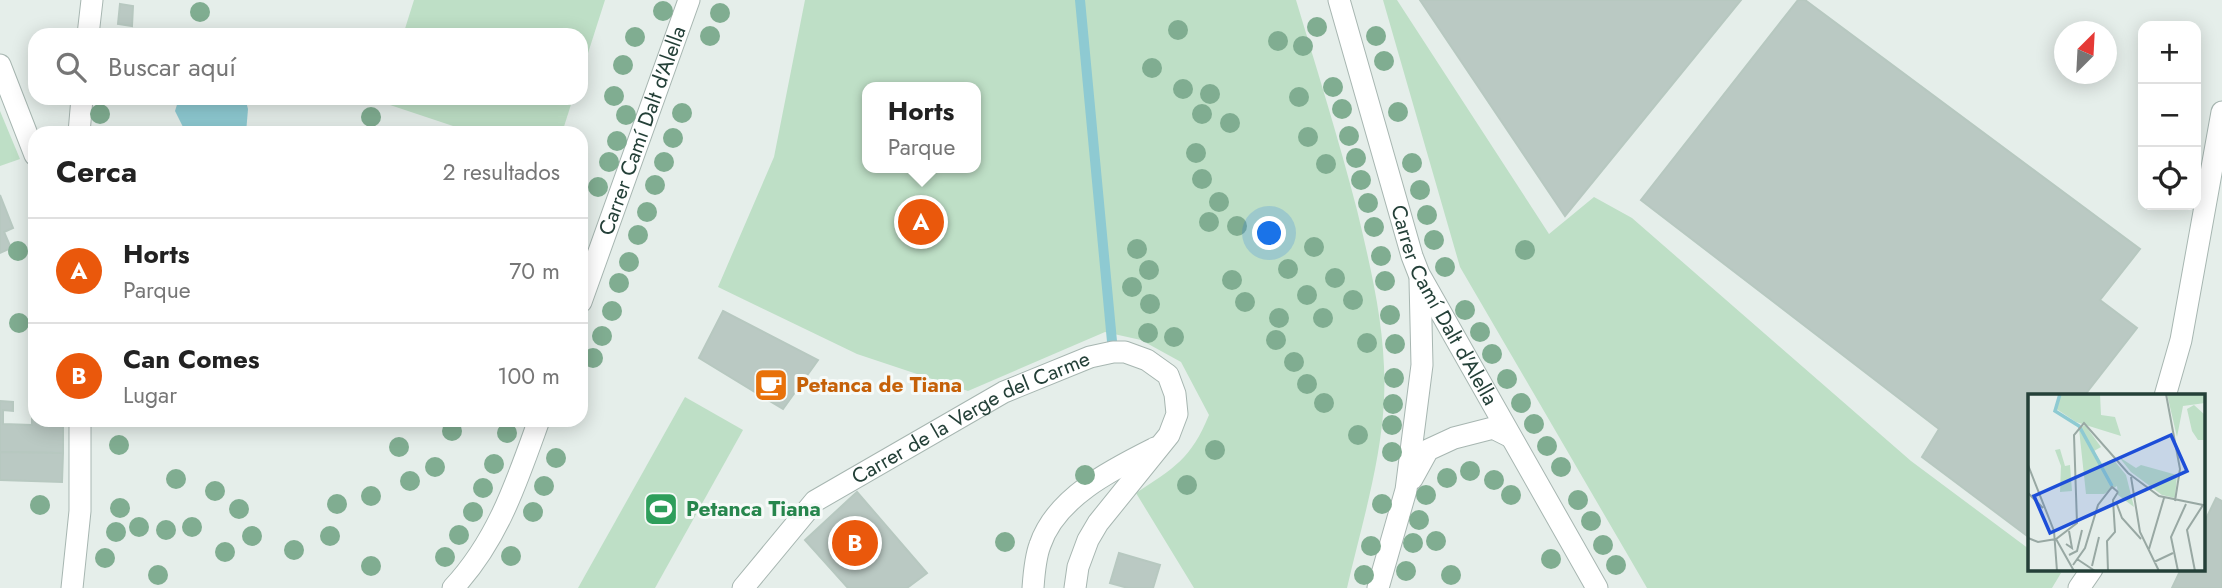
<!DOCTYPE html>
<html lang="es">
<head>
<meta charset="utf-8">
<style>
	:root { --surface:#fff; --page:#f6f6f6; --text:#222; --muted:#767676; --line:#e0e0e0; --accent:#ea580c }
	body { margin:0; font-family:Jost,sans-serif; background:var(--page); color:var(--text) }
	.controls { position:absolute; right:21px; top:21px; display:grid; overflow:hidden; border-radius:14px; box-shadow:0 4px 18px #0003 }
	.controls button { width:63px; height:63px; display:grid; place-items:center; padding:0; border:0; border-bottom:2px solid var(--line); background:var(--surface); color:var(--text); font:35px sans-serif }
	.compass { position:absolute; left:2054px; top:21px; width:63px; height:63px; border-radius:50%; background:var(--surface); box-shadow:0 4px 18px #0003; rotate:24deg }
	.you { position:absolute; left:1270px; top:234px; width:24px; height:24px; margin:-18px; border:5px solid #fff; border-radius:50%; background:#1a73e8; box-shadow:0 0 0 10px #1a73e833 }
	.badge { display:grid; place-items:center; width:46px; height:46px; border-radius:50%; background:var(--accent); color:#fff; font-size:23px; font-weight:700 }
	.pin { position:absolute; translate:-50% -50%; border:4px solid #fff; box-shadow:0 2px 7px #0006 }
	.popup { position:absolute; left:862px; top:82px; width:119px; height:91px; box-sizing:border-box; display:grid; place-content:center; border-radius:14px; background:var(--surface); filter:drop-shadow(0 2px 5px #0005); font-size:23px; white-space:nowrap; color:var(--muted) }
	.popup b { font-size:26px; color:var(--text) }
	.popup::after { content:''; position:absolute; left:50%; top:100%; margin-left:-14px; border:14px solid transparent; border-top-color:var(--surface) }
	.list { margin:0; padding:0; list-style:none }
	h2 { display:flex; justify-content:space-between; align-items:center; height:91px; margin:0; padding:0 28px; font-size:30px }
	h2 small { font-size:23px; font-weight:400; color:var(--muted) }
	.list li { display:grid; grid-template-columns:46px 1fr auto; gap:21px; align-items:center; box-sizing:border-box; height:105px; padding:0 28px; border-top:2px solid var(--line) }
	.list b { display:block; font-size:26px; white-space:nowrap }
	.list p { margin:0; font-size:23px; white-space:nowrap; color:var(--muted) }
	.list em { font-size:23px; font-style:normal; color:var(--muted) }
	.icon { flex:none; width:38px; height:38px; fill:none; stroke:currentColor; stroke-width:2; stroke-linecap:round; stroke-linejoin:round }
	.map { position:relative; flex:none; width:2222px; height:588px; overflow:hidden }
	.search { position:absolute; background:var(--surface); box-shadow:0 4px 18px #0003; left:28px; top:28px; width:560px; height:77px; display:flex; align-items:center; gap:18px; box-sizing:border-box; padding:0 24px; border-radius:21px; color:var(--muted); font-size:26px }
	.panel { position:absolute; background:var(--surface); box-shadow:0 4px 18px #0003; left:28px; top:126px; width:560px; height:301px; border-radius:21px }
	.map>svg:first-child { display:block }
	.green { fill:#bedfc6; fill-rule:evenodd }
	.water { fill:#8ecad2 }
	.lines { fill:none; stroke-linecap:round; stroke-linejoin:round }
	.stream { stroke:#8ecad2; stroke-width:10 }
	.building { fill:#bac9c3; stroke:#b7c8c0; stroke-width:2 }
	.minor-casing { stroke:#a7b6b1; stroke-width:23 }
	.minor { stroke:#fff; stroke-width:21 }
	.tree { fill:#80ad91 }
	.labels { text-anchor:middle; stroke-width:6; stroke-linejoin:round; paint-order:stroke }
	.street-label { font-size:21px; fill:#244038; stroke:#f6faf8 }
	.food-label { font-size:21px; font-weight:bold; fill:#c56008; stroke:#f6faf8; text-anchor:start }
	.leisure-label { font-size:21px; font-weight:bold; fill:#27864d; stroke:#f6faf8; text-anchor:start }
	.inset-river { fill:none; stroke:#8ecad2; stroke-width:3.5 }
	.inset-road { fill:none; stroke:#98a8a3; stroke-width:2 }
	.view { fill:#1d4ed8; fill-opacity:0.15; stroke:#1d4ed8; stroke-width:3.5 }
	.inset-edge { fill:none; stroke:#244038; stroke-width:3.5 }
</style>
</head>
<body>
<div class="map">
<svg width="2222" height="588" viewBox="0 0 2222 588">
	<rect width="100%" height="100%" fill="#e5eeea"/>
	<g class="green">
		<path d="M414,0H605L581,75V35H403Z"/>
		<path d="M805,0H1296C1317,70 1339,140 1357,210C1372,273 1387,335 1384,400C1381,463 1361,527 1347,588H1194L1136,493C1174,468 1191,459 1209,415L1181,362L1141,340L1105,332L968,391L857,354L718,287L774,157ZM975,87V168H867V87Z"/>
		<path d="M1383,0H1397L1549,234L1594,197L1632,218L1911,461L2029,549L2030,569H2056L2061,573L2052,588H1647L1460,267Z"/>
		<path d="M382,98H573L562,133H474L381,102Z"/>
		<path d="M0,111L20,159L0,166Z"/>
		<path d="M685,397L743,430L655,588H578Z"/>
	</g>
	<path class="water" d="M179,98H245L248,109L246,133H186L175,111Z"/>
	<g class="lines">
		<path class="stream" d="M1080,0L1113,352"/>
	</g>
	<g class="building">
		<path d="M1420,0H1741L1565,216Z"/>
		<path d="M1798,0H1805L2140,249L2100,300L2137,328L2084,396H2030V538L1922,457L1939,429L1641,200Z"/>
		<path d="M120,4L133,6L132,26L118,24Z"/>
		<path d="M0,195L13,228L4,232L11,248L0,253Z"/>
		<path d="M723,311L818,360L783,409L699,358Z"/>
		<path d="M0,401L13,402V411L3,410V424L32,425V402H35V420H63V453L0,452Z"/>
		<path d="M0,452L63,453L62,482L0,480Z"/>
		<path d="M857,492L927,573L907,588H848L805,540Z"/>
		<path d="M2216,498L2222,501V588H2172L2181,569H2203V525Z"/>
		<path d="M1119,553L1160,565L1153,588H1128L1110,583Z"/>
	</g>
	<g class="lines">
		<g class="minor-casing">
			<g id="minor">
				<path id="s1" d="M1339,0L1412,256L1419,274L1597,588"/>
				<path d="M88,35L92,0"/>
				<path d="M0,65L35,155"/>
				<path d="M79,133L82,98"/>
				<path id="s2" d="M581,302L689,0"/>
				<path d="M2165,396L2181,340L2222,112"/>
				<path d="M1412,479L1428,450L1454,438L1493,428L1509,436"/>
				<path d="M72,588L80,511V420"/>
				<path d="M453,588C498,540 517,481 539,420"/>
				<path id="s3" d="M743,588L815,501L1004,392L1090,357L1113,352H1125L1147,360L1168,375L1175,394L1177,414L1169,435L1098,523L1088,540L1078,567L1075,588"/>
				<path d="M1033,588C1034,574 1035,558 1040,545C1056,497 1113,469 1155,448"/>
				<path d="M1378,588L1406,490L1422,365L1420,280"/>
				<path d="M2079,588L2092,569"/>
			</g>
		</g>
		<use href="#minor" class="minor"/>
	</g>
	<g class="tree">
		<circle cx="663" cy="11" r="10"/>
		<circle cx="200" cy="12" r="10"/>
		<circle cx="720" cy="13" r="10"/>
		<circle cx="1317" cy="27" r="10"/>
		<circle cx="1178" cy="30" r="10"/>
		<circle cx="710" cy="36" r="10"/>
		<circle cx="1376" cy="36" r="10"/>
		<circle cx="635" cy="37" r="10"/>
		<circle cx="1278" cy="41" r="10"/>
		<circle cx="1303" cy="46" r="10"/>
		<circle cx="1384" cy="61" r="10"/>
		<circle cx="623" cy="65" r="10"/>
		<circle cx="1152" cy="68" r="10"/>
		<circle cx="1333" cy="87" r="10"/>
		<circle cx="1183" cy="89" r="10"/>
		<circle cx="1210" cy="94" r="10"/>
		<circle cx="614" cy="96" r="10"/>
		<circle cx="1299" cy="97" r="10"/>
		<circle cx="1342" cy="109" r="10"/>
		<circle cx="1398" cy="112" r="10"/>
		<circle cx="682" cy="113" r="10"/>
		<circle cx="100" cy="114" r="10"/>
		<circle cx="1202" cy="114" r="10"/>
		<circle cx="626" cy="115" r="10"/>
		<circle cx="371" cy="117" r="10"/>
		<circle cx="1230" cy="123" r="10"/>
		<circle cx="1349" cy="136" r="10"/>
		<circle cx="1308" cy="137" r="10"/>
		<circle cx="673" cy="138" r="10"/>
		<circle cx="617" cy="141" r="10"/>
		<circle cx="1196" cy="153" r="10"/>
		<circle cx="1356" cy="158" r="10"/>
		<circle cx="609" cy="162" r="10"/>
		<circle cx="664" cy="162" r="10"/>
		<circle cx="1412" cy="163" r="10"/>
		<circle cx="1326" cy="164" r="10"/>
		<circle cx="1202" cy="179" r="10"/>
		<circle cx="1361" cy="180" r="10"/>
		<circle cx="655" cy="185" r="10"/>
		<circle cx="598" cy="187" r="10"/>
		<circle cx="1420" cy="190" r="10"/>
		<circle cx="1219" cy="202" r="10"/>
		<circle cx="1368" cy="203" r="10"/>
		<circle cx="647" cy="212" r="10"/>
		<circle cx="1427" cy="215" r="10"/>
		<circle cx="1209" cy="222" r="10"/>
		<circle cx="1237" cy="226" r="10"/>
		<circle cx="1374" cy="227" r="10"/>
		<circle cx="638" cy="235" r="10"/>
		<circle cx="1434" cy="240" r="10"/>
		<circle cx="1314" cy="247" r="10"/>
		<circle cx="1137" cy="249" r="10"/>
		<circle cx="1525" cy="250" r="10"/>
		<circle cx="18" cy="251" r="10"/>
		<circle cx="1381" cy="256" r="10"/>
		<circle cx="629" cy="262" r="10"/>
		<circle cx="1445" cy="267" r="10"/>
		<circle cx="1288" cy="269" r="10"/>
		<circle cx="1149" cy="270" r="10"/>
		<circle cx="1335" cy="278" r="10"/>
		<circle cx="1232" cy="280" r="10"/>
		<circle cx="1385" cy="281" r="10"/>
		<circle cx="619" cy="283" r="10"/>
		<circle cx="1132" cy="287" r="10"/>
		<circle cx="1307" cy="295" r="10"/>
		<circle cx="1353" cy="300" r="10"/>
		<circle cx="1245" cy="302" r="10"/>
		<circle cx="1150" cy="304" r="10"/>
		<circle cx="1465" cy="310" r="10"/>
		<circle cx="612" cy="311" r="10"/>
		<circle cx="1390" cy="315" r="10"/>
		<circle cx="1279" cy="318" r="10"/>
		<circle cx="1323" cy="318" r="10"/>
		<circle cx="19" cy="323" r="10"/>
		<circle cx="1480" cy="332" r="10"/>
		<circle cx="1148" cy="333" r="10"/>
		<circle cx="602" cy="336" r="10"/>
		<circle cx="1174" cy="337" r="10"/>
		<circle cx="1276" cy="340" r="10"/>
		<circle cx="1367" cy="343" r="10"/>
		<circle cx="1395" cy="344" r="10"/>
		<circle cx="1492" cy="354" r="10"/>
		<circle cx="593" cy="358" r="10"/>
		<circle cx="1294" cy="362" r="10"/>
		<circle cx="1394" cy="378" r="10"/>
		<circle cx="1507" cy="379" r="10"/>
		<circle cx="1307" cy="384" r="10"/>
		<circle cx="1324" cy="403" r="10"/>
		<circle cx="1521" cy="403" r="10"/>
		<circle cx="1393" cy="404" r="10"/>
		<circle cx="1534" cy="424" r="10"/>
		<circle cx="1392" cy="425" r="10"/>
		<circle cx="452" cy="431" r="10"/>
		<circle cx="507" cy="433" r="10"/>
		<circle cx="1358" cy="435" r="10"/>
		<circle cx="119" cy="445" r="10"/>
		<circle cx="1547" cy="446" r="10"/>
		<circle cx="399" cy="447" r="10"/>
		<circle cx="1215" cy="450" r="10"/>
		<circle cx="1392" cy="452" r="10"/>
		<circle cx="556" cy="458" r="10"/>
		<circle cx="494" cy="464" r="10"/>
		<circle cx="435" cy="467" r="10"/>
		<circle cx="1561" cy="467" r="10"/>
		<circle cx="1470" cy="471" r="10"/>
		<circle cx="1085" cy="475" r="10"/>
		<circle cx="1447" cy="478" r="10"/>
		<circle cx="176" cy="479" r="10"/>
		<circle cx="1494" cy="480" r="10"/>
		<circle cx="410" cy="481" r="10"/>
		<circle cx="1187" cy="485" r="10"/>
		<circle cx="544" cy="486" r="10"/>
		<circle cx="483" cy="488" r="10"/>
		<circle cx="215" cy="491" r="10"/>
		<circle cx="1426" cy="495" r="10"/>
		<circle cx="1511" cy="495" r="10"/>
		<circle cx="371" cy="496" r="10"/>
		<circle cx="1578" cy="500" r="10"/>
		<circle cx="337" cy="504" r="10"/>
		<circle cx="1382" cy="504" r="10"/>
		<circle cx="40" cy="505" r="10"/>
		<circle cx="120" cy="508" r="10"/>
		<circle cx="239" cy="509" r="10"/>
		<circle cx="473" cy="512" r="10"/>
		<circle cx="533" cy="512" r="10"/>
		<circle cx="1419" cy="520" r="10"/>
		<circle cx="1591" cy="521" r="10"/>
		<circle cx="139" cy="527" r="10"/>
		<circle cx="192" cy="527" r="10"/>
		<circle cx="166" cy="530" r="10"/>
		<circle cx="116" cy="532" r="10"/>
		<circle cx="459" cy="535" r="10"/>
		<circle cx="252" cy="536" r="10"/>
		<circle cx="330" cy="536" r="10"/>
		<circle cx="1436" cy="541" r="10"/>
		<circle cx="1005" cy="542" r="10"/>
		<circle cx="1413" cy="543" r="10"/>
		<circle cx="1603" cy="545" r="10"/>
		<circle cx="1371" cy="546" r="10"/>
		<circle cx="294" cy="550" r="10"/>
		<circle cx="225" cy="552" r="10"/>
		<circle cx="511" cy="556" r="10"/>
		<circle cx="445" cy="557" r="10"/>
		<circle cx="105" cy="558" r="10"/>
		<circle cx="1551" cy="559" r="10"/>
		<circle cx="1616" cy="565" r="10"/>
		<circle cx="371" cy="566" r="10"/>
		<circle cx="1406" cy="571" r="10"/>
		<circle cx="158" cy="575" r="10"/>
		<circle cx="1364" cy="575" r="10"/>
		<circle cx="1451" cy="575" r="10"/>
	</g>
	<defs>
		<g id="cafe-square" transform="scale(1.75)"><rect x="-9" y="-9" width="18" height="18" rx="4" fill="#e8710a" stroke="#f6faf8"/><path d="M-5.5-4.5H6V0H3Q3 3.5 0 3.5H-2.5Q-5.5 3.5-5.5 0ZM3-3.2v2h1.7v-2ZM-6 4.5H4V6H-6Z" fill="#fff"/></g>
		<g id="stadium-square" transform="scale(1.75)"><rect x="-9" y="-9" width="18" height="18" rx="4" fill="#2e9e5b" stroke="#f6faf8"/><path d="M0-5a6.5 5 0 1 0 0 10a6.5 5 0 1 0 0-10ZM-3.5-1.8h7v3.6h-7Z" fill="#fff"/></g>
	</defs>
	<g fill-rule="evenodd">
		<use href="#cafe-square" x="771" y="385"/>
		<use href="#stadium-square" x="661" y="509"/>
	</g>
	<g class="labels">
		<g class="street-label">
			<text dy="7" stroke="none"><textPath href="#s2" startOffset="182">Carrer Camí Dalt d'Alella</textPath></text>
			<text dy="7" stroke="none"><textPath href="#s1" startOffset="324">Carrer Camí Dalt d'Alella</textPath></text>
			<text dy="7" stroke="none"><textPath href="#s3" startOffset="290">Carrer de la Verge del Carme</textPath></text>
		</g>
		<g class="food-label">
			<text x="796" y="392">Petanca de Tiana</text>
		</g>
		<g class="leisure-label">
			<text x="686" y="516">Petanca Tiana</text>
		</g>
	</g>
	<g transform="translate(2028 394)">
		<rect width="177" height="177" fill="#e5eeea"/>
		<path d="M31,0H72L73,21L87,23L93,42L48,28L27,14ZM139,0H177V9L155,12L149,43ZM166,11L177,21V46H170L164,37L159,15ZM57,31L73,53L66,57L74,70L85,65L98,81L106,113L90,101L89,92L76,100H58L51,35ZM32,55L37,72L42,71L44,97L32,98L33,72L27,56ZM91,63L108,74L113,71L149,81L147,104L134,101L103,78Z" fill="#bedfc6"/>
		<path class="inset-river" d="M32,0L27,17L51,32L84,92"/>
		<path class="inset-road" d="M138,0L152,75L147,107M0,71L26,137L29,177M103,83L112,138L131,177M0,99L15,114M88,108L94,124L113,145M0,144L10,148L28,145L49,129L46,41L56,29L100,79L131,102L175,111L159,136L167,177M28,145L46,177M38,150L44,154L41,137M121,155L136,104M41,161L49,157L54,136M49,165L67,177M126,168L145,159M45,171L57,154L70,111L84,93L90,98M64,172L71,143M80,177L79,147L87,138L85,106L90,98M150,177L143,143L158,110"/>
		<path class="view" d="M143,41L159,77L22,139L6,102Z"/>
		<rect width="177" height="177" class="inset-edge"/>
	</g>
</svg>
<div class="controls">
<button>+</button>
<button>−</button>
<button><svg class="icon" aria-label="locate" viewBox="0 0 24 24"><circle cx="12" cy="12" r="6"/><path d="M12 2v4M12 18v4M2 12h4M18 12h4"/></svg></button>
</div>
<svg class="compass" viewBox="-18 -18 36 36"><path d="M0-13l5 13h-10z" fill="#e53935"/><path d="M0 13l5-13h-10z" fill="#767676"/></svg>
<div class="you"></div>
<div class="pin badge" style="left:921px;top:222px">A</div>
<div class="popup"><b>Horts</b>Parque</div>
<div class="pin badge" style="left:855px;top:543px">B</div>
<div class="search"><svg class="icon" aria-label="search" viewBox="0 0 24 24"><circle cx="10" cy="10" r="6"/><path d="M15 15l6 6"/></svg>Buscar aquí</div>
<section class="panel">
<h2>Cerca<small>2 resultados</small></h2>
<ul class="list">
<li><span class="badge">A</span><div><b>Horts</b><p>Parque</p></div><em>70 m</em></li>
<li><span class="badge">B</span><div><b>Can Comes</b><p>Lugar</p></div><em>100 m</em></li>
</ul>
</section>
</div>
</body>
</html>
